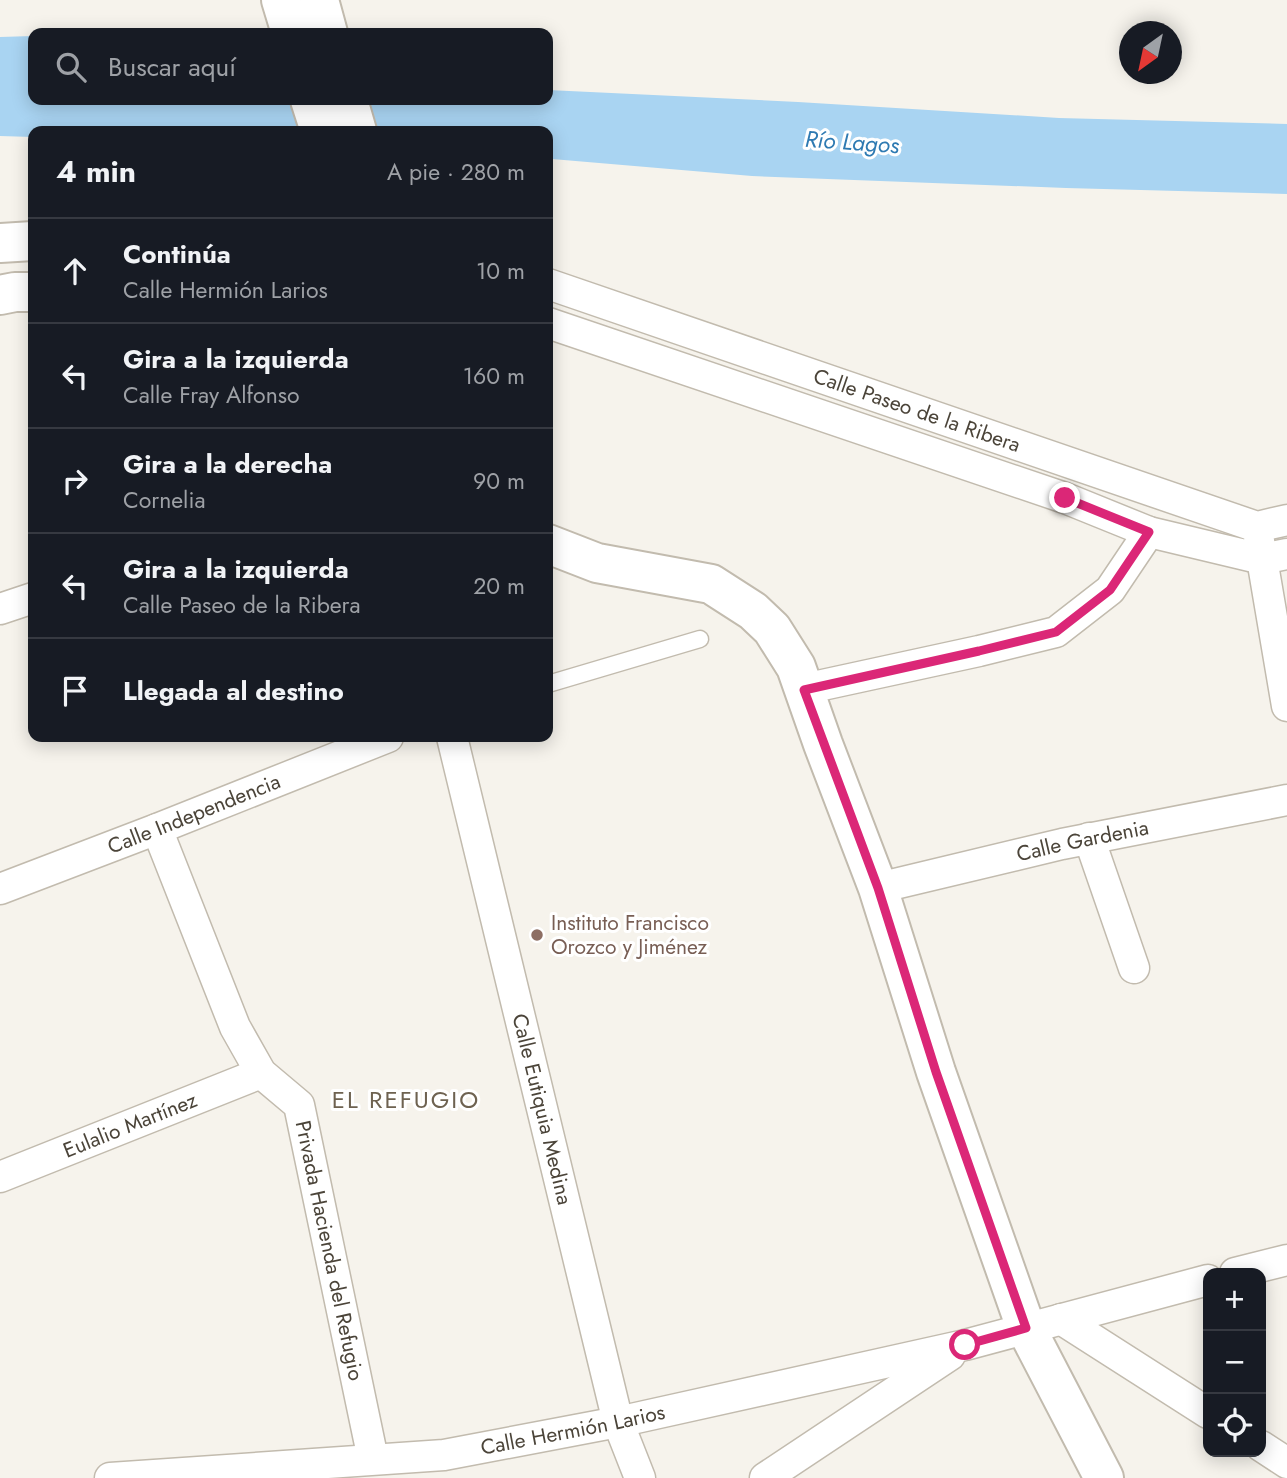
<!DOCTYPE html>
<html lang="es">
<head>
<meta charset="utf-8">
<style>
	:root { --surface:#171b24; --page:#242831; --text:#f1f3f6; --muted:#9ea1a6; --line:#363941 }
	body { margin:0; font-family:Jost,sans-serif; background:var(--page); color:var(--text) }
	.controls { position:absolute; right:21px; bottom:21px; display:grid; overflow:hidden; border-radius:14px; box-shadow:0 4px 18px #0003 }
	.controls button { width:63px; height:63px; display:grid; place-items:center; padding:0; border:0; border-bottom:2px solid var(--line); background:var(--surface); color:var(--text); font:35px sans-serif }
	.compass { position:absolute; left:1119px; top:21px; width:63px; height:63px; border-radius:50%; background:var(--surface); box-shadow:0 4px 18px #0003; rotate:213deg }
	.stop { position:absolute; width:21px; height:21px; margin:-16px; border:5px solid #db2777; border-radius:50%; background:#fff }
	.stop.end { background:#db2777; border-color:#fff; box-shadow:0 2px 7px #0008 }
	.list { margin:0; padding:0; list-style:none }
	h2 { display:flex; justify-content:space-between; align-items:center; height:91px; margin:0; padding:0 28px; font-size:30px }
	h2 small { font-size:23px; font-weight:400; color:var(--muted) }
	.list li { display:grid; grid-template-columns:46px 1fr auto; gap:21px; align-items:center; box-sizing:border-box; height:105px; padding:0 28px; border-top:2px solid var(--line) }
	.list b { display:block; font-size:26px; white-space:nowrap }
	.list p { margin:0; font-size:23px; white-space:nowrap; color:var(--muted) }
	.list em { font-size:23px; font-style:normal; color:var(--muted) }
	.icon { flex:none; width:38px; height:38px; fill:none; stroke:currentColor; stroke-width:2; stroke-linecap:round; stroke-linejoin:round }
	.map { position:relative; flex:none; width:1287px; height:1478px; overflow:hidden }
	.search { position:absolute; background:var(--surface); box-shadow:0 4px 18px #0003; left:28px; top:28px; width:525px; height:77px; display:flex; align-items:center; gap:18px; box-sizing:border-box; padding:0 24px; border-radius:14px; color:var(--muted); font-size:26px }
	.panel { position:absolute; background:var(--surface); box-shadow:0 4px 18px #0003; left:28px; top:126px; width:525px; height:616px; border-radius:14px }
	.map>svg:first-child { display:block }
	.water { fill:#a9d4f2 }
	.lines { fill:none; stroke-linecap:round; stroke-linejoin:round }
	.service-casing { stroke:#c2bbae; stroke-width:19 }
	.minor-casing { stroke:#c2bbae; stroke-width:33 }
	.tertiary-casing { stroke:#c2bbae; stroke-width:42 }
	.service { stroke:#fff; stroke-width:16 }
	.minor { stroke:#fff; stroke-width:30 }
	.tertiary { stroke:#fff; stroke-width:38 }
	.route { stroke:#db2777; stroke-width:9 }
	.education-dot { fill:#8d6e63; stroke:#fff; stroke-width:2.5 }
	.labels { text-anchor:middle; stroke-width:6; stroke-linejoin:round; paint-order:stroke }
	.street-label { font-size:21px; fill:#4b4439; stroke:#fff }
	.education-label { font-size:21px; fill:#785e54; stroke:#fff; text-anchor:start }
	.water-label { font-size:23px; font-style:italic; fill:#2e7ab2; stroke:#fff }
	.quarter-label { font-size:24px; letter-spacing:2px; fill:#6e6250; stroke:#fff }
</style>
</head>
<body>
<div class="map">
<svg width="1287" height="1478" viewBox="0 0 1287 1478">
	<rect width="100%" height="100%" fill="#f6f3ec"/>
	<g class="water">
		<path d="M232,28L259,33H102Z"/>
		<path d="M33,36V100H548V90L798,102L1059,118L1287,124V194L1066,188L752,176L552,159H548V131H33V137L0,136V37Z"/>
	</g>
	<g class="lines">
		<g class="service-casing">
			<path id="service" d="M548,684L700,639"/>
		</g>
		<g class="minor-casing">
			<g id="minor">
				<path id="s1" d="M548,284L1257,527L1287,520"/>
				<path d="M548,323L1065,498L1149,532L1262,559L1287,554"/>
				<path d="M1259,541L1287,706"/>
				<path d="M0,609L33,598"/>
				<path d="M804,689L979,651L1056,632L1110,590L1149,532"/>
				<path id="s2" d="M452,737L618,1422L640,1478"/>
				<path id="s3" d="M157,829L235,1027L261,1073L299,1105L373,1459"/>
				<path d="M1089,838L1134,968"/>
				<path id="s4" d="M878,888L1062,844L1287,800"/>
				<path id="s5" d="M0,889L157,829L388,737"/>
				<path id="s6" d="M0,1177L261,1073"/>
				<path d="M1235,1273L1287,1260"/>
				<path d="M1061,1319L1208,1413"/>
				<path d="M1261,1446L1287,1463"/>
				<path id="s7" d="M110,1478L444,1455L618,1422L965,1345L1208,1280"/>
				<path d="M765,1478L950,1355"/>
			</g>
		</g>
		<g class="tertiary-casing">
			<g id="tertiary">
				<path d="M281,0L291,33"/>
				<path d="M319,0L328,33"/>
				<path d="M310,100L320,131"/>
				<path d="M348,100L357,131"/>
				<path d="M0,243L33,241"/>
				<path d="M0,295L15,292H33"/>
				<path d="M548,544L597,563L711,584L753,611L772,629L796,667L823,744L878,888L936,1072L1026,1328L1104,1478"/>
			</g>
		</g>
		<use href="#service" class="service"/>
		<use href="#minor" class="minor"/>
		<use href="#tertiary" class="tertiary"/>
	</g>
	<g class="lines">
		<path class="route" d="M965,1345L1026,1328L936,1072L878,888L804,690L979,651L1056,632L1110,590L1149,532L1065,498"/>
	</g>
	<circle class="education-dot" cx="537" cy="935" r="7"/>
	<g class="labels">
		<g class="street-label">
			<text dy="7" stroke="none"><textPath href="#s1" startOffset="390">Calle Paseo de la Ribera</textPath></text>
			<text dy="7" stroke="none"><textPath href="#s5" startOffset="208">Calle Independencia</textPath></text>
			<text dy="7" stroke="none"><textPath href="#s4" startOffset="210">Calle Gardenia</textPath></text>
			<text dy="7" stroke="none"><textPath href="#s2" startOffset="383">Calle Eutiquia Medina</textPath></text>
			<text dy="7" stroke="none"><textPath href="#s6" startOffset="140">Eulalio Martínez</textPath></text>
			<text dy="7" stroke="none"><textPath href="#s3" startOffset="464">Privada Hacienda del Refugio</textPath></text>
			<text dy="7" stroke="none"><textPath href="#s7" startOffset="466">Calle Hermión Larios</textPath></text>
		</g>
		<g class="education-label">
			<text x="551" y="930">Instituto Francisco<tspan x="551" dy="24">Orozco y Jiménez</tspan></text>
		</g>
		<g class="water-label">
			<text transform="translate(852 142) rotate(4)" y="8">Río Lagos</text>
		</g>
		<g class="quarter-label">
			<text x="406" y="1108">EL REFUGIO</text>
		</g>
	</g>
</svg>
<div class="controls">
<button>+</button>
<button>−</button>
<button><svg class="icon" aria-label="locate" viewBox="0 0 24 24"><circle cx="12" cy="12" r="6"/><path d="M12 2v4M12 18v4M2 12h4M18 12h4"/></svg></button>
</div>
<svg class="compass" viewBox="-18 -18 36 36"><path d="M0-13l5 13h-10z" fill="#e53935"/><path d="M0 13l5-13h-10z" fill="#9ea1a6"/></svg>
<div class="stop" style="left:965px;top:1345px"></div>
<div class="stop end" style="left:1065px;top:498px"></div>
<div class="search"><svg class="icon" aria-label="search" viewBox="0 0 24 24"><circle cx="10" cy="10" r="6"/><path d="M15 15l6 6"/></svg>Buscar aquí</div>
<section class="panel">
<h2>4 min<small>A pie · 280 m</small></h2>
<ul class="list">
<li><svg class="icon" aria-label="ahead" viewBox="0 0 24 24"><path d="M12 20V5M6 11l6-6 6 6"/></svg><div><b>Continúa</b><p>Calle Hermión Larios</p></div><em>10 m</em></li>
<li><svg class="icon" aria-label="left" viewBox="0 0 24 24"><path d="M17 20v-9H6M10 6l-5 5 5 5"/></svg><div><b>Gira a la izquierda</b><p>Calle Fray Alfonso</p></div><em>160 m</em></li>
<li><svg class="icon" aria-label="right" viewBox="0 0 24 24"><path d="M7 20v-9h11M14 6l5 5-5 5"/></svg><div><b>Gira a la derecha</b><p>Cornelia</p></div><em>90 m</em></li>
<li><svg class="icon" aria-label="left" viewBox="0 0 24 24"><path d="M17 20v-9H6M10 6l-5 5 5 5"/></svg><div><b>Gira a la izquierda</b><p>Calle Paseo de la Ribera</p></div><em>20 m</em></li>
<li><svg class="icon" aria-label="arrive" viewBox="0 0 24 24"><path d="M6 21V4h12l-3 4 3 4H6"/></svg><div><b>Llegada al destino</b></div></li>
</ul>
</section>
</div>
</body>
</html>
